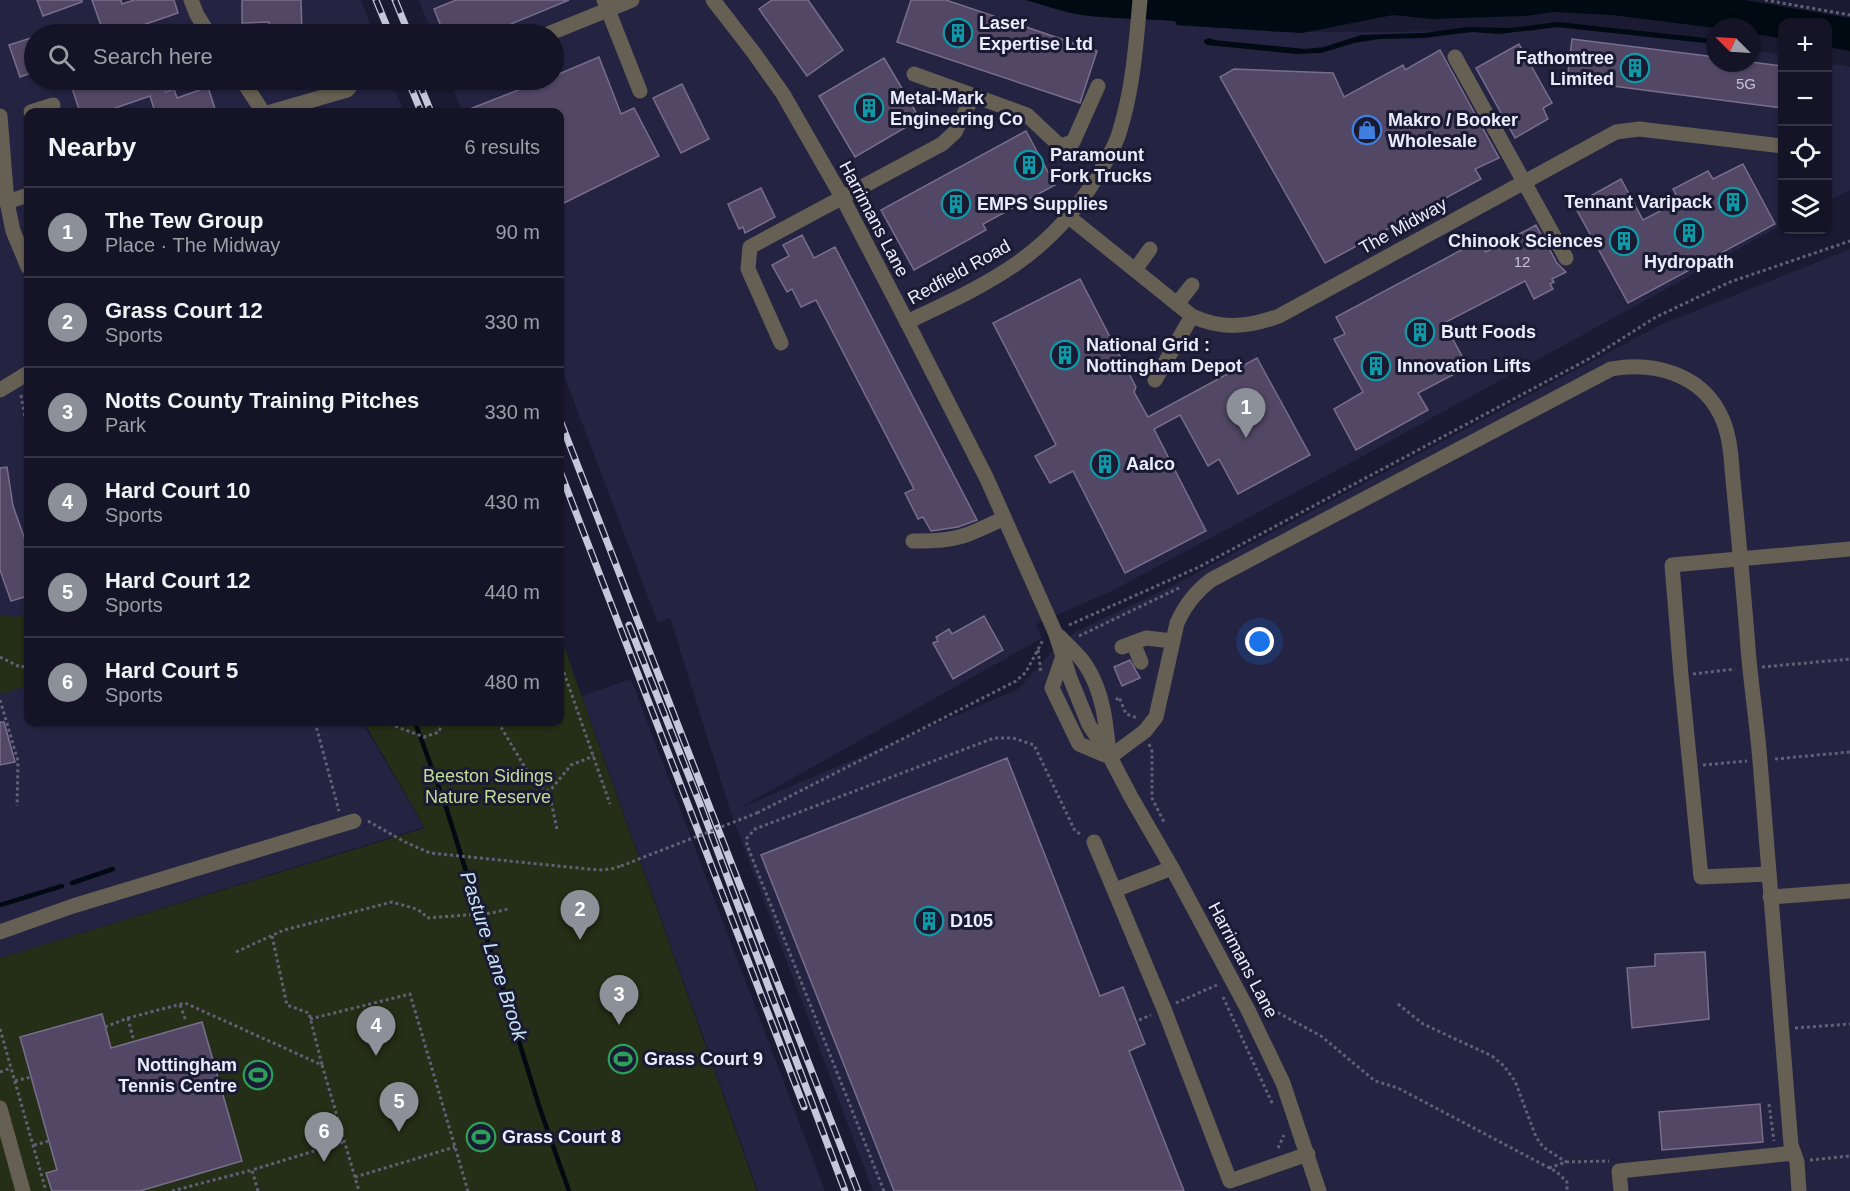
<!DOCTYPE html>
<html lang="en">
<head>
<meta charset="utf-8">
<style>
	:root { --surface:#141426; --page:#1d1d2e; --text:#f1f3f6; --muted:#9d9ea7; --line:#333343; --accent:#8c9099 }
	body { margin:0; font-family:Helvetica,sans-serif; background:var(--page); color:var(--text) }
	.controls { position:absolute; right:18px; top:18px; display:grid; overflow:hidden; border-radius:12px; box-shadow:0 2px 4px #0004 }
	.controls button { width:54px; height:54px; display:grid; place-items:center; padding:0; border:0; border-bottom:2px solid var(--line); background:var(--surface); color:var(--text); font:30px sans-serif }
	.compass { position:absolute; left:1706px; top:18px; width:54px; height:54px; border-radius:50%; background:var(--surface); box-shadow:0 2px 4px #0004; rotate:294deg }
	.you { position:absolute; left:1260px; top:642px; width:21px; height:21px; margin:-15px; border:4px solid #fff; border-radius:50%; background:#1a73e8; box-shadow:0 0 0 9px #1a73e833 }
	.badge { display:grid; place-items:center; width:39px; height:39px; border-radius:50%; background:var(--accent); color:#fff; font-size:20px; font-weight:700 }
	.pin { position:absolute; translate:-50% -50px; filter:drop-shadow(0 2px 3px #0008) }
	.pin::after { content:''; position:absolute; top:32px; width:21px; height:18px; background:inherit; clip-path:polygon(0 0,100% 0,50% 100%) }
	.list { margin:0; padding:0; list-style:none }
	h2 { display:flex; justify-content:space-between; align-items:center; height:78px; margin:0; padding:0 24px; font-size:26px }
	h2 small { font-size:20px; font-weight:400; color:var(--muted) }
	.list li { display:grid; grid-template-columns:39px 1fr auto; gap:18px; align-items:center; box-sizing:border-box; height:90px; padding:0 24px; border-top:2px solid var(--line) }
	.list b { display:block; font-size:22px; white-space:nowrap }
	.list p { margin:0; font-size:20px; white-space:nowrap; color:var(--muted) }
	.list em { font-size:20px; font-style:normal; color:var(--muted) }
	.icon { flex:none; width:33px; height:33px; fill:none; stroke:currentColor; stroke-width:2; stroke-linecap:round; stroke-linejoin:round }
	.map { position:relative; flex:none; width:1850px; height:1191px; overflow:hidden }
	.search { position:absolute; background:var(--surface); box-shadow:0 2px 4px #0004; left:24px; top:24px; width:540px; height:66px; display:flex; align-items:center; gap:15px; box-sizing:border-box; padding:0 21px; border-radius:33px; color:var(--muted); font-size:22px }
	.panel { position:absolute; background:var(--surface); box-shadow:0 2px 4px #0004; left:24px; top:108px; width:540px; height:618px; border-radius:12px }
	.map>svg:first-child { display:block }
	.built { fill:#242342 }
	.green { fill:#252e16 }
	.water { fill:#000a12 }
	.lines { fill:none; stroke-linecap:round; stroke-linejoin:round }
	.stream { stroke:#000a12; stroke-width:4.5 }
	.building { fill:#524865; stroke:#786e8c; stroke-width:1.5 }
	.path { stroke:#606077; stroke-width:3; stroke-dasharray:3 3; stroke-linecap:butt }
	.minor { stroke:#665f53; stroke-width:15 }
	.rail-casing { stroke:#c7c7db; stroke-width:7 }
	.rail { stroke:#1b1a33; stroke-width:4.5; stroke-dasharray:14; stroke-linecap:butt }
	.path-bridge { stroke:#606077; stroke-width:3; stroke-dasharray:3 3; stroke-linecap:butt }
	.labels { text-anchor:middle; stroke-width:6; stroke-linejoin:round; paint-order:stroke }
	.number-label { font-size:15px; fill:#c5c3d8 }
	.poi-label { font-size:18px; font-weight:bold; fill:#ebecfe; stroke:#1b1a33; text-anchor:start }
	.street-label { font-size:18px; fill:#ebecfe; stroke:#1b1a33 }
	.park-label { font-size:18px; fill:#c1de97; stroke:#1b1a33 }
	.water-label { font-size:20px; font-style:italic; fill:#c5e4f5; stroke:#1b1a33 }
</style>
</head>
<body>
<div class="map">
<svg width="1850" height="1191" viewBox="0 0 1850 1191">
	<rect width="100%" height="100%" fill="#1b1a33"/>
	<g class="built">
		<path d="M0,0H361L374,34H34V80H391L404,112H28V722H362L424,827L0,958Z"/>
		<path d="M419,0H1026L1068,12L1089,16L1160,20L1175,21L1177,25L1278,32L1532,31L1557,27L1715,44V63H1751V49L1782,55V225L1350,463L1108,593L1036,624L1042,638L738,809L1018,689L1051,653L1075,632L1174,585L1660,325L1850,249V1191H873L731,813L670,618L658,623L560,365V112H462L449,80H554V34H432Z"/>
		<path d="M1828,63L1850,67V190L1828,201Z"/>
		<path d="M631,679L825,1191H758L582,696Z"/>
	</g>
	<g class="green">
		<path d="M28,614V685L4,694L0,692V615L16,617Z"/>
		<path d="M560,635L757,1191H0V958L425,828L364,722H560Z"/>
	</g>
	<g class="water">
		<path d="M1026,0H1744L1850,18V51L1828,47V22H1782V39L1751,33V27L1715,28L1612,15L1553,12L1526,16L1459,18L1432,19L1393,15L1302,33L1177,25L1175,21C1147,19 1118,19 1090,16C1068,14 1047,6 1026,0Z"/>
		<path d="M1558,22L1715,39V44L1557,27L1499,34L1472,32L1423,38L1379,39L1354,43L1321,53L1296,54L1207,45L1204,42V40L1210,38L1214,40L1305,49L1324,47L1361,35L1425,33L1467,27L1510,28Z"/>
	</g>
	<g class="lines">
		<g class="stream">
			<path d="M415,722L446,807L540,1109L569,1191"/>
			<path d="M72,883L113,869"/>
			<path d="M0,905L62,886"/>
		</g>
	</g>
	<g class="building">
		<path d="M37,0H82V2L43,16Z"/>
		<path d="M92,0H121L122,4L134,0H174L178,13L117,34H104Z"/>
		<path d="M242,0H301L302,34H269V22L242,23Z"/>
		<path d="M456,0H569L487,34H444L434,9Z"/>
		<path d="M772,0H808L843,50L807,76L759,9Z"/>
		<path d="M911,0H946L1097,51L1080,103L897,42Z"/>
		<path d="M34,37V72L20,77L9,45Z"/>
		<path d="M1572,39L1715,57V63L1751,62L1782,66V108L1567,80Z"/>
		<path d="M1519,44L1552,103L1543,108L1548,119L1515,138L1476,68Z"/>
		<path d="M1440,50L1499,158L1475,169L1481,179L1325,263L1220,77L1234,69L1333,73L1344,97L1403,65L1405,70Z"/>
		<path d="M599,57L621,114L634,108L659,156L560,205V112H462L544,80H554V76Z"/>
		<path d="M884,58L920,119L855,157L819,96Z"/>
		<path d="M77,80H162L166,92L174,89L177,98L208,87L216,112H155L150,96L104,112H80L70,82Z"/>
		<path d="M682,84L709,139L681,153L653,98Z"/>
		<path d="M1026,131L1055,185L983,224L986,230L914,270L881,210Z"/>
		<path d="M1743,164L1775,224L1628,303L1574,205L1621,179L1643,220L1679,201L1673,189L1708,171L1713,179Z"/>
		<path d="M761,188L775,217L745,233L743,227L739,229L728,204Z"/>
		<path d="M1536,225L1557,263L1566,272L1552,279L1554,282L1550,284L1553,289L1534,299L1525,281L1444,323L1468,367L1418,393L1428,410L1356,450L1334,409L1363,392L1334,339L1345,334L1336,317L1480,240L1486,252Z"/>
		<path d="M802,235L814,258L835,247L977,520L958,527L931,531L923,517L918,519L905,493L914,489L816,300L801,307L792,289L787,292L772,265L789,256L783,245Z"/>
		<path d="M1080,279L1136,387L1134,392L1148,417L1257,358L1310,455L1238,494L1219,459L1208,466L1180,415L1154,429L1206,531L1125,573L1073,471L1050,483L1035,456L1056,445L993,323Z"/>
		<path d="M7,467L13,506L28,548V596L11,601L0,570V468Z"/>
		<path d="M984,616L1003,650L953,679L933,643L938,641L936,637L949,629L952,634Z"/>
		<path d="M1130,660L1140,678L1122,686L1114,667Z"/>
		<path d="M0,722H4L15,762L0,765Z"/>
		<path d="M1007,758L1100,996L1123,987L1145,1044L1129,1051L1184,1191H894L761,855Z"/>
		<path d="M1705,952L1709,1019L1632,1028L1627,968L1655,966V954Z"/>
		<path d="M102,1014L111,1048L202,1022L242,1161L140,1191H52L46,1173L57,1170L20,1037Z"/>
		<path d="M1760,1104L1763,1142L1662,1150L1659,1112Z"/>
	</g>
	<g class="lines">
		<g class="path">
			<path d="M1765,0L1850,15"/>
			<path d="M21,395L28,434"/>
			<path d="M1069,625L1199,567L1596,355L1656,317L1730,282L1850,241"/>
			<path d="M1079,636L1181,587"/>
			<path d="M1038,650L1041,673"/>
			<path d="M0,657L20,667L28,666"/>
			<path d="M560,661L610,804"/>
			<path d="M1762,667L1850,659"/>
			<path d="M1693,674L1735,669"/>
			<path d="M0,700L18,761L17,806"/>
			<path d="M1116,700L1119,697L1126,714L1135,717L1139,716"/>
			<path d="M315,722L339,811"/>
			<path d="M384,722L424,737L439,732L442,722"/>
			<path d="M498,722L530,776L549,792"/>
			<path d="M1149,744L1152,751V798L1165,824"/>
			<path d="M1775,759L1850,752"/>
			<path d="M1703,765L1747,761"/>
			<path d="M757,813L1016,681L1026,672L1043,640"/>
			<path d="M368,821L405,842L430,853L598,870L611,869L621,866"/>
			<path d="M557,829L549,792L571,765L594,756"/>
			<path d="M272,936L287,1005L309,1013L322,1065"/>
			<path d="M236,952L284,930L392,902L413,908L422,912L427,918L492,913L508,909"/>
			<path d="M1223,997L1273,1105"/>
			<path d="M1176,1003L1217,985"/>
			<path d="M1262,1004L1321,1036L1375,1081L1398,1088L1557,1172L1567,1182V1191"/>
			<path d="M1398,1004L1423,1024L1492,1056L1504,1066L1515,1081L1536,1137L1543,1147L1566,1162"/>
			<path d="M180,1005L186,1021"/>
			<path d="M128,1018L133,1038"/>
			<path d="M310,1019L410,994L468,1191"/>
			<path d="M1139,1020L1151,1015"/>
			<path d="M105,1027L128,1018L185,1003L322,1065L359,1191"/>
			<path d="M1795,1028L1850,1024"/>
			<path d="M0,1029L46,1191"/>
			<path d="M0,1072L11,1068"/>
			<path d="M15,1081L31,1077"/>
			<path d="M1769,1104L1774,1141"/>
			<path d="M34,1145L49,1141"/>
			<path d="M1278,1148L1284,1135"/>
			<path d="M1810,1160L1850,1156"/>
			<path d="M1549,1168L1566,1162L1609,1161"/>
			<path d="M355,1177L455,1147"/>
			<path d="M172,1191L252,1170"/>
			<path d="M258,1191L252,1170L344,1142"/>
			<path d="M884,1191L747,845V838L755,829L994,738H1013L1034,745L1075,831L1082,835"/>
		</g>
		<g class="minor">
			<path d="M191,0L197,15L209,34"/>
			<path d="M604,0L640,91"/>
			<path d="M713,0L754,53L783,94L842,197L907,322L987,479L1055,632L1070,678L1089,725L1110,757L1131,797L1172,868L1248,1010L1283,1083L1319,1191"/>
			<path d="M548,34L632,0"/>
			<path d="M1455,57L1566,258"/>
			<path d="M914,74L1027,115L1060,146L1073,142L1098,86"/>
			<path d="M242,80L263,112"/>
			<path d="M31,112L53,105"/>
			<path d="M271,112L347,90L355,80"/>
			<path d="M0,116L7,202L13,231L28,267"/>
			<path d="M7,202L28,195"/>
			<path d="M1069,217L1192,316C1222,330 1248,327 1279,316L1616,132L1639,129L1782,146"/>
			<path d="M1135,270L1150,249"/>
			<path d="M1177,304L1192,285"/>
			<path d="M907,322C989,283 1049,257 1098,175C1106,161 1116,146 1120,130C1133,88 1136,44 1140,0"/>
			<path d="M781,343L748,269L750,247L942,144L955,132L973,96"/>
			<path d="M1155,380L1192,316"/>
			<path d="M0,390L28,373"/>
			<path d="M913,541C955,542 967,536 1004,518"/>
			<path d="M1059,636C1067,645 1078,654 1085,664C1103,691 1106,722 1109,754"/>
			<path d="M1133,643L1141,662"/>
			<path d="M1122,647L1146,638L1173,641"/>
			<path d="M1063,656L1052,688L1079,744L1110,757"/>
			<path d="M1110,757L1145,731L1156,717L1177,623C1185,605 1195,592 1211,580L1611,369C1653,361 1700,374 1720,414C1732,437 1731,465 1734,490C1739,542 1744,595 1748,648C1751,686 1757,723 1760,761C1771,889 1780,1017 1791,1145L1797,1162L1799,1191"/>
			<path d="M1094,842L1164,1009L1230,1181L1308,1154"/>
			<path d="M1769,874L1701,877L1681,675L1672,565L1850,549"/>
			<path d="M1115,890L1172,868"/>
			<path d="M1770,897L1850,891"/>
			<path d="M0,932L73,906L354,821"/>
			<path d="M0,1108L23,1191"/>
			<path d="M1621,1191L1619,1171L1794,1153"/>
		</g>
		<g class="rail-casing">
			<g id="rail">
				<path d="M376,0L390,34"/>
				<path d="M395,0L409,34"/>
				<path d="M408,80L421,112"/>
				<path d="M418,80L431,112"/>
				<path d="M560,420L858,1191"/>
				<path d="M560,471L804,1107"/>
				<path d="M629,625L700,804L845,1191"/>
			</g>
		</g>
		<use href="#rail" class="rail"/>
		<path class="path-bridge" d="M621,866L757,813"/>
	</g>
	<defs>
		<g id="building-ring" transform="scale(1.5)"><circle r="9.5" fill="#1b1a33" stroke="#0f9aa8" stroke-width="1.5"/><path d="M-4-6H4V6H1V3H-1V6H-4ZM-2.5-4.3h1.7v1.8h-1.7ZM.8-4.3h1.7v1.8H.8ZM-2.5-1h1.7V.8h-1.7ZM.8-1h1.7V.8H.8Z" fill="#0f9aa8"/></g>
		<g id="shop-ring" transform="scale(1.5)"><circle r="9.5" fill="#1b1a33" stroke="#3f7fe0" stroke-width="1.5"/><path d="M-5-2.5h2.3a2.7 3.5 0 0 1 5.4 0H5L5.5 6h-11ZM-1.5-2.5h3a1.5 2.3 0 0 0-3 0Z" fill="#3f7fe0"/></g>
		<g id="stadium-ring" transform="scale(1.5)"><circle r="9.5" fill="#1b1a33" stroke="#2e9e5b" stroke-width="1.5"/><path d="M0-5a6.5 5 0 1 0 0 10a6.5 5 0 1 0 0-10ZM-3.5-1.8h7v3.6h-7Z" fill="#2e9e5b"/></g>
	</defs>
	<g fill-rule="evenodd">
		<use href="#building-ring" x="958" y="33"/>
		<use href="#building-ring" x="1635" y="68"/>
		<use href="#building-ring" x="869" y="108"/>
		<use href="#shop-ring" x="1367" y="130"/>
		<use href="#building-ring" x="1029" y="165"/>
		<use href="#building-ring" x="1733" y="202"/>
		<use href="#building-ring" x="956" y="204"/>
		<use href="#building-ring" x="1689" y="233"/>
		<use href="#building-ring" x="1624" y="241"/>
		<use href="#building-ring" x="1420" y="332"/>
		<use href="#building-ring" x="1065" y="355"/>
		<use href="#building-ring" x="1376" y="366"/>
		<use href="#building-ring" x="1105" y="464"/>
		<use href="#building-ring" x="929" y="921"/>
		<use href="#stadium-ring" x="623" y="1059"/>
		<use href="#stadium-ring" x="258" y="1075"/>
		<use href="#stadium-ring" x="481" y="1137"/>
	</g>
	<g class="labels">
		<g class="number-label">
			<text x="1746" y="89">5G</text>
			<text x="1522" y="267">12</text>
		</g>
		<g class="poi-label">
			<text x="979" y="29">Laser<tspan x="979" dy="21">Expertise Ltd</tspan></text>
			<text x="1614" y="64" text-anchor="end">Fathomtree<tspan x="1614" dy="21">Limited</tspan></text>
			<text x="890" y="104">Metal-Mark<tspan x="890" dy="21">Engineering Co</tspan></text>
			<text x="1388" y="126">Makro / Booker<tspan x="1388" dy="21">Wholesale</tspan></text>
			<text x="1050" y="161">Paramount<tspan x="1050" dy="21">Fork Trucks</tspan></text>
			<text x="1712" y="208" text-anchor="end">Tennant Varipack</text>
			<text x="977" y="210">EMPS Supplies</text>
			<text x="1603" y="247" text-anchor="end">Chinook Sciences</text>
			<text x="1689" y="268" text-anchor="middle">Hydropath</text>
			<text x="1441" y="338">Butt Foods</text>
			<text x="1086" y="351">National Grid :<tspan x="1086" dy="21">Nottingham Depot</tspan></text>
			<text x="1397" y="372">Innovation Lifts</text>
			<text x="1126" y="470">Aalco</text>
			<text x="950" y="927">D105</text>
			<text x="644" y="1065">Grass Court 9</text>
			<text x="237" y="1071" text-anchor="end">Nottingham<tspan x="237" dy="21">Tennis Centre</tspan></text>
			<text x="502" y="1143">Grass Court 8</text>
		</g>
		<g class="street-label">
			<text transform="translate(874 219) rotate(62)" y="6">Harrimans Lane</text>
			<text transform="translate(1403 226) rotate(-29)" y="6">The Midway</text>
			<text transform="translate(959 272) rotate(-29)" y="6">Redfield Road</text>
			<text transform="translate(1243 960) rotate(62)" y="6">Harrimans Lane</text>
		</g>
		<g class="park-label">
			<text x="488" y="782">Beeston Sidings<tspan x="488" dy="21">Nature Reserve</tspan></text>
		</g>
		<g class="water-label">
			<text transform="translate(494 956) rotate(72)" y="7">Pasture Lane Brook</text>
		</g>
	</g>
</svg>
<div class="controls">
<button>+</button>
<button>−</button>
<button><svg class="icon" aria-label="locate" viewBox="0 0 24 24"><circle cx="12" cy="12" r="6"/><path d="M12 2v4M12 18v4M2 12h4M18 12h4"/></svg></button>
<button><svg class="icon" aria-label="layers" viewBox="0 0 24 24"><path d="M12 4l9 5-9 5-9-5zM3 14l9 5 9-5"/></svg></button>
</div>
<svg class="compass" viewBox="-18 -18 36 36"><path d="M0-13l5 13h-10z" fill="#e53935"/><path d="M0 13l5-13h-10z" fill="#9d9ea7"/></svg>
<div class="you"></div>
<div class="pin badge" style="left:1246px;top:438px">1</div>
<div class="pin badge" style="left:580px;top:940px">2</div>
<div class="pin badge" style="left:619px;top:1025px">3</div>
<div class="pin badge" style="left:376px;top:1056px">4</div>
<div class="pin badge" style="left:399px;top:1132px">5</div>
<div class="pin badge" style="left:324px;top:1162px">6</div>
<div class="search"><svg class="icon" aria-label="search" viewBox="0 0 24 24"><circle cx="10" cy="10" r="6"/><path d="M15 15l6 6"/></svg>Search here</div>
<section class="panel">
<h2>Nearby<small>6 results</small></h2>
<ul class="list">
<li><span class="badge">1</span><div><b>The Tew Group</b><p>Place · The Midway</p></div><em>90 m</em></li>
<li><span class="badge">2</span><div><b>Grass Court 12</b><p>Sports</p></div><em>330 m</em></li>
<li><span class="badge">3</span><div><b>Notts County Training Pitches</b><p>Park</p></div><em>330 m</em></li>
<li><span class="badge">4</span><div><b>Hard Court 10</b><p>Sports</p></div><em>430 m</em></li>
<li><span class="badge">5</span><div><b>Hard Court 12</b><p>Sports</p></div><em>440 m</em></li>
<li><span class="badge">6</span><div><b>Hard Court 5</b><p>Sports</p></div><em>480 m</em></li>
</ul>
</section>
</div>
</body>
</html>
